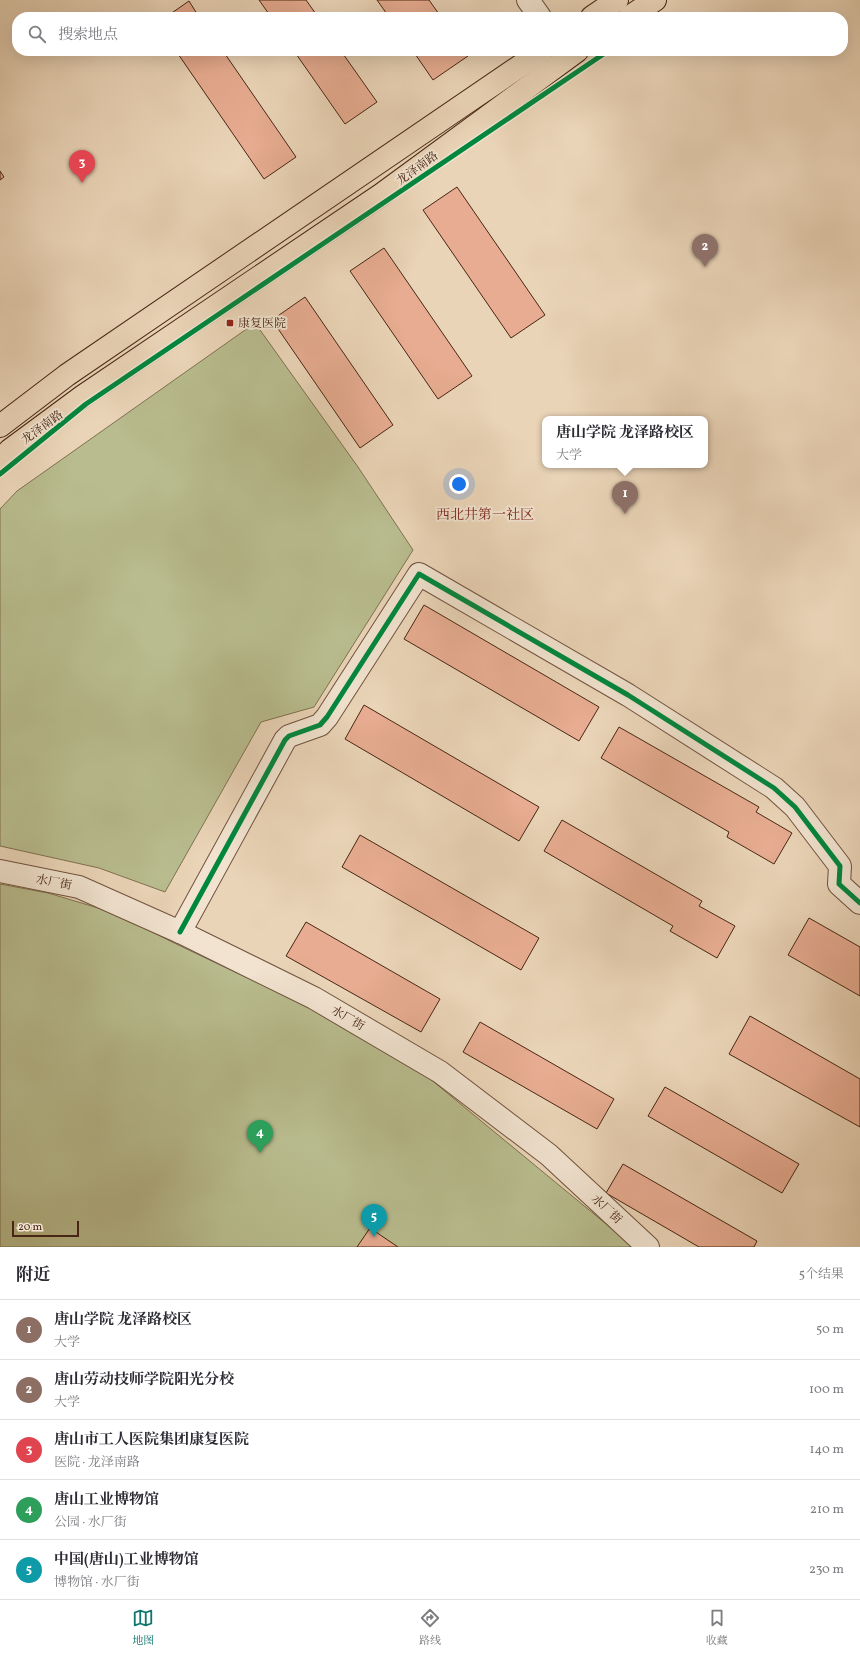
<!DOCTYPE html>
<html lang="zh">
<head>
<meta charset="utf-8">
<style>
	:root { --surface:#fff; --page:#f7f7f7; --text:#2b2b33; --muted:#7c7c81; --line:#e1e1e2; --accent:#0f766e }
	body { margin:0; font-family:Vollkorn,"Noto Serif SC",serif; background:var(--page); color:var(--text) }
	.scale { position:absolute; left:12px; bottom:10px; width:67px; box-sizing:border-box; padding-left:4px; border:2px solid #482613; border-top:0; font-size:11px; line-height:14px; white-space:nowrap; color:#482613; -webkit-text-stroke:3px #f1e3d0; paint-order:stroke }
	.you { position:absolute; left:459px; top:484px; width:14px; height:14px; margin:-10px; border:3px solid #fff; border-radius:50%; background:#1a73e8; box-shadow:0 0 0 6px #1a73e833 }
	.badge { display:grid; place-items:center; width:26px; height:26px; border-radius:50%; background:var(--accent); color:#fff; font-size:13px; font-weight:700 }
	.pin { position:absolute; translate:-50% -33px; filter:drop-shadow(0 1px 2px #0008) }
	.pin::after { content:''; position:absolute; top:21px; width:14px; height:12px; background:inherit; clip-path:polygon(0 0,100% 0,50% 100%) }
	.popup { position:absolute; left:542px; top:416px; width:166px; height:52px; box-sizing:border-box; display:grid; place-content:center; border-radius:8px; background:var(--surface); filter:drop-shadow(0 1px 3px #0005); font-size:13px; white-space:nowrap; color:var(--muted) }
	.popup b { font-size:15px; color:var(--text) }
	.popup::after { content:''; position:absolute; left:50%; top:100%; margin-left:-8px; border:8px solid transparent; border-top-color:var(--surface) }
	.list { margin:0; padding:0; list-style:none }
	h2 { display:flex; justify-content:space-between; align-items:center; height:52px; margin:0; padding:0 16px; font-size:17px }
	h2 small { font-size:13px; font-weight:400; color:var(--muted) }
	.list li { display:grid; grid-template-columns:26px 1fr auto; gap:12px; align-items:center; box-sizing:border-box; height:60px; padding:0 16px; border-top:1px solid var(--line) }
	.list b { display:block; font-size:15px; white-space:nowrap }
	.list p { margin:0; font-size:13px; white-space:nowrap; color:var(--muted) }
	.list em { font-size:13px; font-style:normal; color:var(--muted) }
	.icon { flex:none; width:22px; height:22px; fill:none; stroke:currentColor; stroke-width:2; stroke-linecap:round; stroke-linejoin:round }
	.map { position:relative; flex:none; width:860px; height:1247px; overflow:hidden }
	.search { position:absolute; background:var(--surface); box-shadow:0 4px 16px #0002; left:12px; right:12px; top:12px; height:44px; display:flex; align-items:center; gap:10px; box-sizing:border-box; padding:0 14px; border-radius:16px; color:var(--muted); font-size:15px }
	.sheet { height:352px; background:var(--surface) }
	nav { display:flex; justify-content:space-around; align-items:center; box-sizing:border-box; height:56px; border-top:1px solid var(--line); background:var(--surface); font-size:11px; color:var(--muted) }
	nav a { display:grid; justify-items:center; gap:2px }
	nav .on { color:var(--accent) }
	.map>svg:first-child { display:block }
	.green { fill:#b8bc8e; stroke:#807150 }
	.building { fill:#e7ac91; stroke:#482613 }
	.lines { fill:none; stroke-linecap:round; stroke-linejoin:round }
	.minor-casing { stroke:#70523c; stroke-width:24 }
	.major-casing { stroke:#482613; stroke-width:24 }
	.minor { stroke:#f1e3d0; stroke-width:22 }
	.major { stroke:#ead4b7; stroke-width:22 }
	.cycleway-casing { stroke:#f1e3d0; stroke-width:8 }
	.cycleway { stroke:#00873e; stroke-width:5 }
	.poi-dot { fill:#8f2418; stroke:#f1e3d0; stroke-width:1.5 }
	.labels { text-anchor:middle; stroke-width:4; stroke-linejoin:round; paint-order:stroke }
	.street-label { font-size:12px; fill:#482613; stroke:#f1e3d0 }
	.poi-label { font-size:12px; fill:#482613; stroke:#f1e3d0; text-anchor:start }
	.quarter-label { font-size:14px; fill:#7a1f14; stroke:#f1e3d0 }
</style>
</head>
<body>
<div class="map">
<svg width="860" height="1247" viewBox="0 0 860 1247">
	<rect width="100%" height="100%" fill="#ead4b7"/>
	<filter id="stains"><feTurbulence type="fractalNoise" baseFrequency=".005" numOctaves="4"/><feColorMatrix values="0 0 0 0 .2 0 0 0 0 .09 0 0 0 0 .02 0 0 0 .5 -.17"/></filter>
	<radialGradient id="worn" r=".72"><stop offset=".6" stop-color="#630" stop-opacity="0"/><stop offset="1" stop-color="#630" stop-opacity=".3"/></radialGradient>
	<g class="green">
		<path d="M255,323L358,467L413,550L314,707L261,722L165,892L99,868L0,846V509L17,491Z"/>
		<path d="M0,884L48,893L115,913L172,942L350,1027L406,1059L634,1247H0Z"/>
	</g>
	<g class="building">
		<path d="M259,0H306L318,17H271Z"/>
		<path d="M377,0H429L441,17H389Z"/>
		<path d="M189,1L199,17H166Z"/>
		<path d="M176,51H223L296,157L264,179Z"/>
		<path d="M294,51H341L377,102L345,124Z"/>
		<path d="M413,51H464L468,56L433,80Z"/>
		<path d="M0,171L4,177L0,180Z"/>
		<path d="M457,187L545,315L511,338L423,210Z"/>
		<path d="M384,248L472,376L438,399L350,271Z"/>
		<path d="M305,297L393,425L360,448L272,320Z"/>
		<path d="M424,605L599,707L579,741L404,639Z"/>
		<path d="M364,705L539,807L519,841L345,739Z"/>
		<path d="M619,727L759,807L756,812L792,833L774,864L727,837L729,832L601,758Z"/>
		<path d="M562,820L702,901L699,906L735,926L717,958L670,931L673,926L544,851Z"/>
		<path d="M360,835L539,938L521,970L342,867Z"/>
		<path d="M809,918L860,947V996L788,955Z"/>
		<path d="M306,922L440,999L421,1032L286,956Z"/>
		<path d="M750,1016L860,1079V1127L729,1054Z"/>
		<path d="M480,1022L614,1099L597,1129L463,1052Z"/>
		<path d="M665,1087L799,1164L782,1193L648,1116Z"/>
		<path d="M623,1164L757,1241L754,1247H699L606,1193Z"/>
		<path d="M370,1228L398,1247H357Z"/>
	</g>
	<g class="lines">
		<g class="minor-casing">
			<g id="minor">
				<path d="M528,0L540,17"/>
				<path d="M0,871L79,887L180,932L314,998L440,1072L549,1155L648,1247"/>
				<path d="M180,932L285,740L289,736L320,725L327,717L419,574L628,695L774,788L795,807L840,866L839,884L860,903"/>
			</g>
		</g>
		<g class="major-casing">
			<g id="major">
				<path d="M592,17L617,0"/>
				<path d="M629,17L655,0"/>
				<path d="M0,426L67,375L542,51"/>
				<path d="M0,460L10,450L83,396L382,194L577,51"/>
			</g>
		</g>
		<use href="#minor" class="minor"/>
		<use href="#major" class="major"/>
		<g class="cycleway-casing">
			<g id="cycleway">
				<path d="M0,474L86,404L608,51"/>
				<path d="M180,932L285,740L289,736L320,725L327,717L419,574L628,695L774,788L795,807L840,866L839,884L860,903"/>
			</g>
		</g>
		<use href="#cycleway" class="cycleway"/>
	</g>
	<rect class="poi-dot" x="226" y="319" width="8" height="8" rx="2"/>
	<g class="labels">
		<g class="street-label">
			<text transform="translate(417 168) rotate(-36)" y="4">龙泽南路</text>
			<text transform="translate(42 427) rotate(-36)" y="4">龙泽南路</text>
			<text transform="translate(54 882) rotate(11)" y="4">水厂街</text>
			<text transform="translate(348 1018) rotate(30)" y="4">水厂街</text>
			<text transform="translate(607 1209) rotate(43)" y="4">水厂街</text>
		</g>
		<g class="poi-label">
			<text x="238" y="327">康复医院</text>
		</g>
		<g class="quarter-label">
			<text x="485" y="519">西北井第一社区</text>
		</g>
	</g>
	<rect width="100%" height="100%" filter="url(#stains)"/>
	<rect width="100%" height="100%" fill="url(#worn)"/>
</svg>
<div class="scale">20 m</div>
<div class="you"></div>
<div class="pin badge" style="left:625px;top:514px;background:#8d6e63">1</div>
<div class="popup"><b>唐山学院 龙泽路校区</b>大学</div>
<div class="pin badge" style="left:705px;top:267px;background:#8d6e63">2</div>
<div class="pin badge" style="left:82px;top:183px;background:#e0444e">3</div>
<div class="pin badge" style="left:260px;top:1153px;background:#2e9e5b">4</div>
<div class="pin badge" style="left:374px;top:1237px;background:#0f9aa8">5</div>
<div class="search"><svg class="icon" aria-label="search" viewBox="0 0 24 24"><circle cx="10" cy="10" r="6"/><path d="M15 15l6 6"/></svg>搜索地点</div>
</div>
<section class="sheet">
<h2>附近<small>5个结果</small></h2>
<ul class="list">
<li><span class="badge" style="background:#8d6e63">1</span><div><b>唐山学院 龙泽路校区</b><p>大学</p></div><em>50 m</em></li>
<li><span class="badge" style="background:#8d6e63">2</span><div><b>唐山劳动技师学院阳光分校</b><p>大学</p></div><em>100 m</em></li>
<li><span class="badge" style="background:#e0444e">3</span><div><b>唐山市工人医院集团康复医院</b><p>医院 · 龙泽南路</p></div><em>140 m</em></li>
<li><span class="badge" style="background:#2e9e5b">4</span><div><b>唐山工业博物馆</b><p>公园 · 水厂街</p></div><em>210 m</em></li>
<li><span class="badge" style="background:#0f9aa8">5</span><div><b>中国(唐山)工业博物馆</b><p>博物馆 · 水厂街</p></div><em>230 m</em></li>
</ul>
</section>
<nav>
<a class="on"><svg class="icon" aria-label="map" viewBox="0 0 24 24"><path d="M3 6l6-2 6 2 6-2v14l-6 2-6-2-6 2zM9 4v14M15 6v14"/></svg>地图</a>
<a><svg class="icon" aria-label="directions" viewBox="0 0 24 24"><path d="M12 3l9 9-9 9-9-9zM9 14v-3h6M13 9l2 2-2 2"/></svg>路线</a>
<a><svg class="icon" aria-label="saved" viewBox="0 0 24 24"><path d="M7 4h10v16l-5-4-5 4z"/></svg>收藏</a>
</nav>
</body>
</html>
